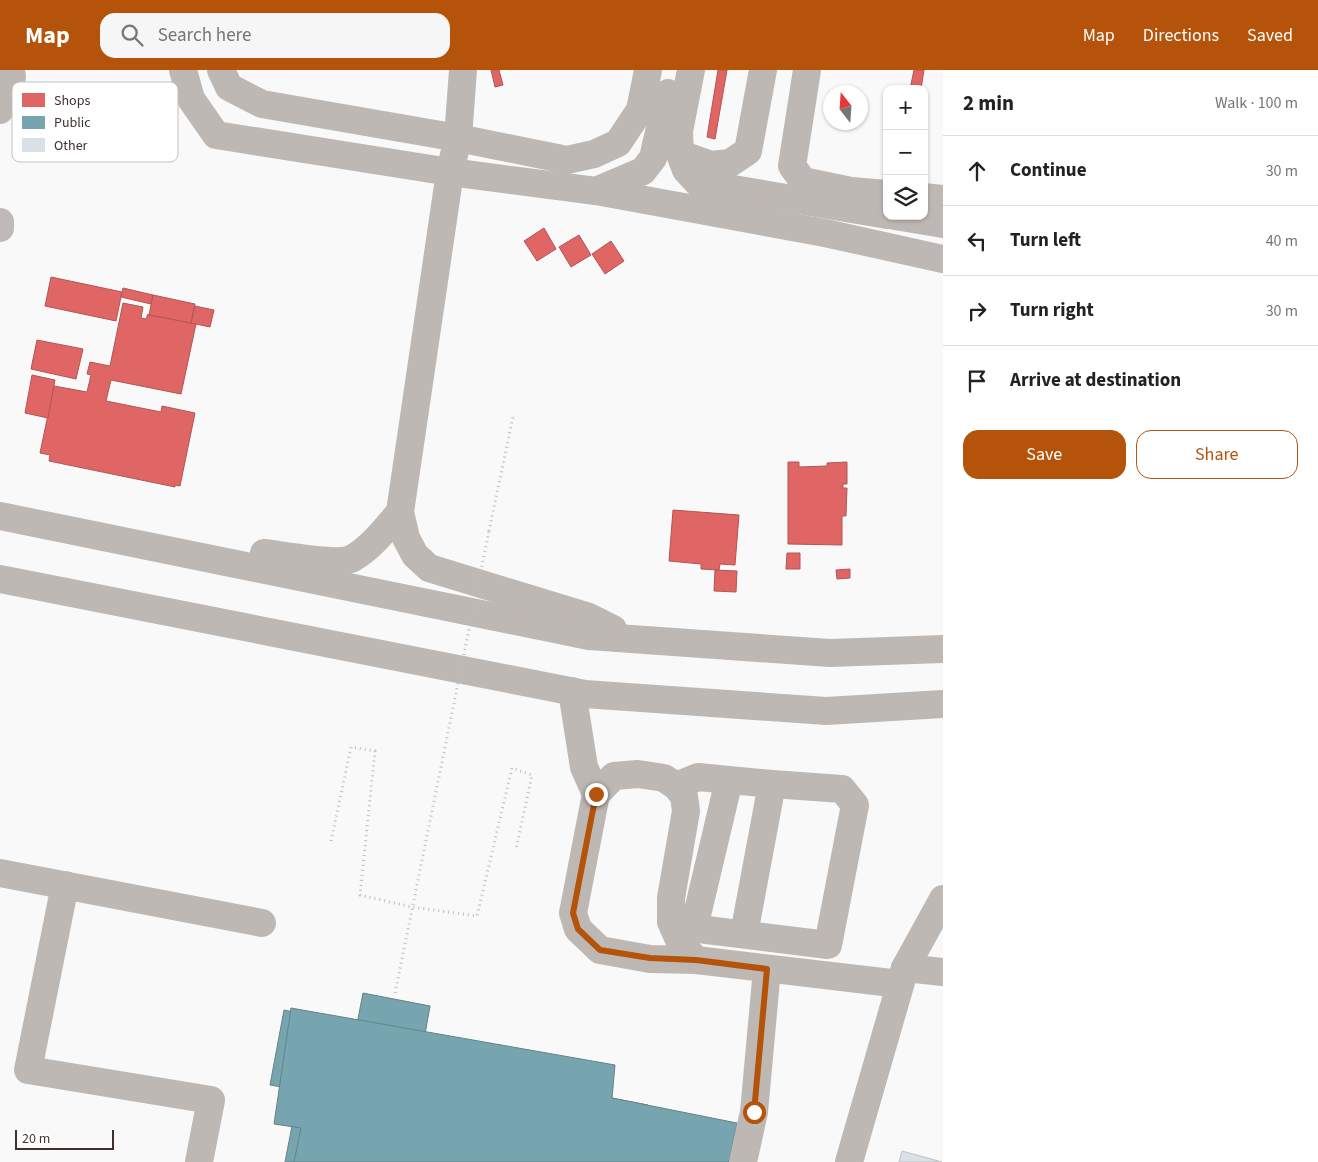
<!DOCTYPE html>
<html lang="en">
<head>
<meta charset="utf-8">
<style>
	:root { --surface:#fff; --page:#f6f6f6; --text:#222; --muted:#767676; --line:#e0e0e0; --accent:#b45309 }
	body { margin:0; font-family:"Source Sans 3",sans-serif; background:var(--page); color:var(--text) }
	.controls { position:absolute; right:15px; top:15px; display:grid; overflow:hidden; border-radius:10px; box-shadow:0 1px 4px #0004 }
	.controls button { width:45px; height:45px; display:grid; place-items:center; padding:0; border:0; border-bottom:1px solid var(--line); background:var(--surface); color:var(--text); font:25px sans-serif }
	.compass { position:absolute; left:823px; top:15px; width:45px; height:45px; border-radius:50%; background:var(--surface); box-shadow:0 1px 4px #0004; rotate:343deg }
	.scale { position:absolute; left:15px; bottom:12px; width:99px; box-sizing:border-box; padding-left:5px; border:2px solid #41312d; border-top:0; font-size:14px; line-height:18px; white-space:nowrap; color:#41312d; -webkit-text-stroke:4px #fff; paint-order:stroke }
	.stop { position:absolute; width:15px; height:15px; margin:-11px; border:4px solid #b45309; border-radius:50%; background:#fff }
	.stop.end { background:#b45309; border-color:#fff; box-shadow:0 1px 5px #0008 }
	.list { margin:0; padding:0; list-style:none }
	h2 { display:flex; justify-content:space-between; align-items:center; height:65px; margin:0; padding:0 20px; font-size:21px }
	h2 small { font-size:16px; font-weight:400; color:var(--muted) }
	.list li { display:grid; grid-template-columns:32px 1fr auto; gap:15px; align-items:center; box-sizing:border-box; height:70px; padding:0 20px; border-top:1px solid var(--line) }
	.list b { display:block; font-size:19px; white-space:nowrap }
	.list em { font-size:16px; font-style:normal; color:var(--muted) }
	.actions { display:flex; gap:10px; padding:15px 20px }
	.actions a { flex:1; padding:11px 0; border:1px solid var(--accent); border-radius:15px; text-align:center; font-size:18px; color:var(--accent) }
	.actions .main { background:var(--accent); color:#fff }
	.icon { flex:none; width:28px; height:28px; fill:none; stroke:currentColor; stroke-width:2; stroke-linecap:round; stroke-linejoin:round }
	.map { position:relative; flex:none; width:943px; height:1092px; overflow:hidden }
	header { display:flex; align-items:center; gap:30px; box-sizing:border-box; height:70px; padding:0 25px; background:var(--accent); color:#fff }
	header strong { font-size:24px }
	nav { display:flex; gap:28px; margin-inline-start:auto; font-size:18px }
	.search { width:350px; height:45px; background:var(--page); display:flex; align-items:center; gap:12px; box-sizing:border-box; padding:0 18px; border-radius:15px; color:var(--muted); font-size:19px }
	main { display:flex }
	aside { flex:1; background:var(--surface) }
	.map>svg:first-child { display:block }
	.shops { fill:#e06666; stroke:#b05655 }
	.public { fill:#76a5af; stroke:#668288 }
	.building { fill:#d9e0e7; stroke:#bcc1c6 }
	.lines { fill:none; stroke-linecap:round; stroke-linejoin:round }
	.path { stroke:#bfbbb9; stroke-width:3; stroke-dasharray:1 4; stroke-linecap:butt }
	.minor { stroke:#beb8b5; stroke-width:28 }
	.major { stroke:#c0b9b8; stroke-width:28 }
	.path-bridge { stroke:#bfbbb9; stroke-width:3; stroke-dasharray:1 4; stroke-linecap:butt }
	.minor-bridge { stroke:#beb8b5; stroke-width:28 }
	.route { stroke:#b45309; stroke-width:6 }
	.key { fill:#fff; stroke:#c6c1c0; stroke-width:1 }
	.key-label { font-size:14px; fill:#41312d }
</style>
</head>
<body>
<header>
<strong>Map</strong>
<div class="search"><svg class="icon" aria-label="search" viewBox="0 0 24 24"><circle cx="10" cy="10" r="6"/><path d="M15 15l6 6"/></svg>Search here</div>
<nav><a>Map</a><a>Directions</a><a>Saved</a></nav>
</header>
<main>
<div class="map">
<svg width="943" height="1092" viewBox="0 0 943 1092">
	<rect width="100%" height="100%" fill="#f9f9f9"/>
	<g class="shops">
		<path d="M491,0H499L503,15L495,17Z"/>
		<path d="M718,0H727L715,69L707,67Z"/>
		<path d="M914,0H924L921,19H910Z"/>
		<path d="M544,158L556,179L537,191L524,171Z"/>
		<path d="M579,165L591,185L571,197L559,177Z"/>
		<path d="M611,171L624,191L605,204L592,184Z"/>
		<path d="M51,207L122,222L116,251L45,236Z"/>
		<path d="M123,218L153,225L151,234L121,227Z"/>
		<path d="M153,225L195,234L191,253L149,245Z"/>
		<path d="M123,233L143,237L141,248L146,249L148,244L149,245L196,254L181,324L111,310L106,331L161,342L162,336L195,343L180,416L175,415V417L49,391L50,385L40,383L54,316L87,322L91,305L87,304L90,292L110,296Z"/>
		<path d="M195,236L214,240L210,257L191,253Z"/>
		<path d="M37,270L83,279L76,309L31,299Z"/>
		<path d="M32,305L55,310L48,348L25,343Z"/>
		<path d="M788,392H799V397L827,396V393L847,392V414H843V418H847L846,446H842V475L788,474Z"/>
		<path d="M673,440L739,445L735,495L720,494L719,500L701,499V494L669,491Z"/>
		<path d="M787,483H800V499H786Z"/>
		<path d="M850,499V508L837,509L836,500Z"/>
		<path d="M715,500L737,501L736,522L714,521Z"/>
	</g>
	<g class="public">
		<path d="M363,923L430,936L424,970L605,1004L601,1026L648,1035L644,1049L715,1063L709,1092H285L299,1020L270,1015L284,940L357,954Z"/>
		<path d="M291,938L615,995L612,1028L737,1053L729,1092H294L301,1058L274,1054Z"/>
	</g>
	<path class="building" d="M902,1081L942,1092H899Z"/>
	<g class="lines">
		<g class="path">
			<path d="M489,461L513,347"/>
			<path d="M331,771L351,677L375,681L360,825L412,837L477,846L512,698L532,705L516,779"/>
		</g>
		<g class="minor">
			<path d="M183,0L191,29L216,65L450,102L596,121L825,163L943,189"/>
			<path d="M221,0L229,17L262,34L458,68L567,90L594,84L618,73L640,40L648,0"/>
			<path d="M463,0L458,68L450,102L400,442L406,468L415,485L429,498L589,547L613,559"/>
			<path d="M691,0L679,61L680,84L711,95L730,93L748,81L763,0"/>
			<path d="M807,0L792,96L803,111L851,121L887,124"/>
			<path d="M0,40L12,7L11,0"/>
			<path d="M596,121L643,101L653,88L668,23"/>
			<path d="M924,127L943,129"/>
			<path d="M895,146L943,154"/>
			<path d="M0,446L589,566L830,583L943,579"/>
			<path d="M264,483C282,485 340,496 353,488C372,477 386,458 400,442"/>
			<path d="M0,509L585,624L826,641L943,634"/>
			<path d="M572,621L584,697L596,724"/>
			<path d="M676,716L698,707L772,714L842,719L855,735L828,875L699,859L697,845L729,710"/>
			<path d="M0,803L262,853"/>
			<path d="M65,815L28,1000L211,1030L199,1092"/>
			<path d="M744,864L772,714"/>
			<path d="M696,890L680,872L671,852V828L686,741L684,726L676,716L664,708L638,704L614,706L596,724L573,843L578,859L600,880L650,889L696,890L900,914"/>
			<path d="M905,898L943,902"/>
			<path d="M743,1092L754,1042L767,899"/>
			<path d="M849,1092L905,898L943,829"/>
		</g>
		<path class="major" d="M0,152V158"/>
		<path class="path-bridge" d="M395,923L489,461"/>
		<path class="minor-bridge" d="M680,84L686,100L698,113L887,145"/>
	</g>
	<g class="lines">
		<path class="route" d="M596,724L573,843L578,859L600,880L650,888L696,890L767,899L754,1042"/>
	</g>
	<rect x="12" y="12" width="166" height="80" rx="8" class="key"/>
	<rect x="22" y="23" width="23" height="14" fill="#e06666"/>
	<rect x="22" y="46" width="23" height="13" fill="#76a5af"/>
	<rect x="22" y="68" width="23" height="14" fill="#d9e0e7"/>
	<g class="key-label">
		<text x="54" y="35">Shops</text>
		<text x="54" y="57">Public</text>
		<text x="54" y="80">Other</text>
	</g>
</svg>
<div class="controls">
<button>+</button>
<button>−</button>
<button><svg class="icon" aria-label="layers" viewBox="0 0 24 24"><path d="M12 4l9 5-9 5-9-5zM3 14l9 5 9-5"/></svg></button>
</div>
<svg class="compass" viewBox="-18 -18 36 36"><path d="M0-13l5 13h-10z" fill="#e53935"/><path d="M0 13l5-13h-10z" fill="#767676"/></svg>
<div class="scale">20 m</div>
<div class="stop" style="left:754px;top:1042px"></div>
<div class="stop end" style="left:596px;top:724px"></div>
</div>
<aside>
<h2>2 min<small>Walk · 100 m</small></h2>
<ul class="list">
<li><svg class="icon" aria-label="ahead" viewBox="0 0 24 24"><path d="M12 20V5M6 11l6-6 6 6"/></svg><div><b>Continue</b></div><em>30 m</em></li>
<li><svg class="icon" aria-label="left" viewBox="0 0 24 24"><path d="M17 20v-9H6M10 6l-5 5 5 5"/></svg><div><b>Turn left</b></div><em>40 m</em></li>
<li><svg class="icon" aria-label="right" viewBox="0 0 24 24"><path d="M7 20v-9h11M14 6l5 5-5 5"/></svg><div><b>Turn right</b></div><em>30 m</em></li>
<li><svg class="icon" aria-label="arrive" viewBox="0 0 24 24"><path d="M6 21V4h12l-3 4 3 4H6"/></svg><div><b>Arrive at destination</b></div></li>
</ul>
<div class="actions"><a class="main">Save</a><a>Share</a></div>
</aside>
</main>
</body>
</html>
